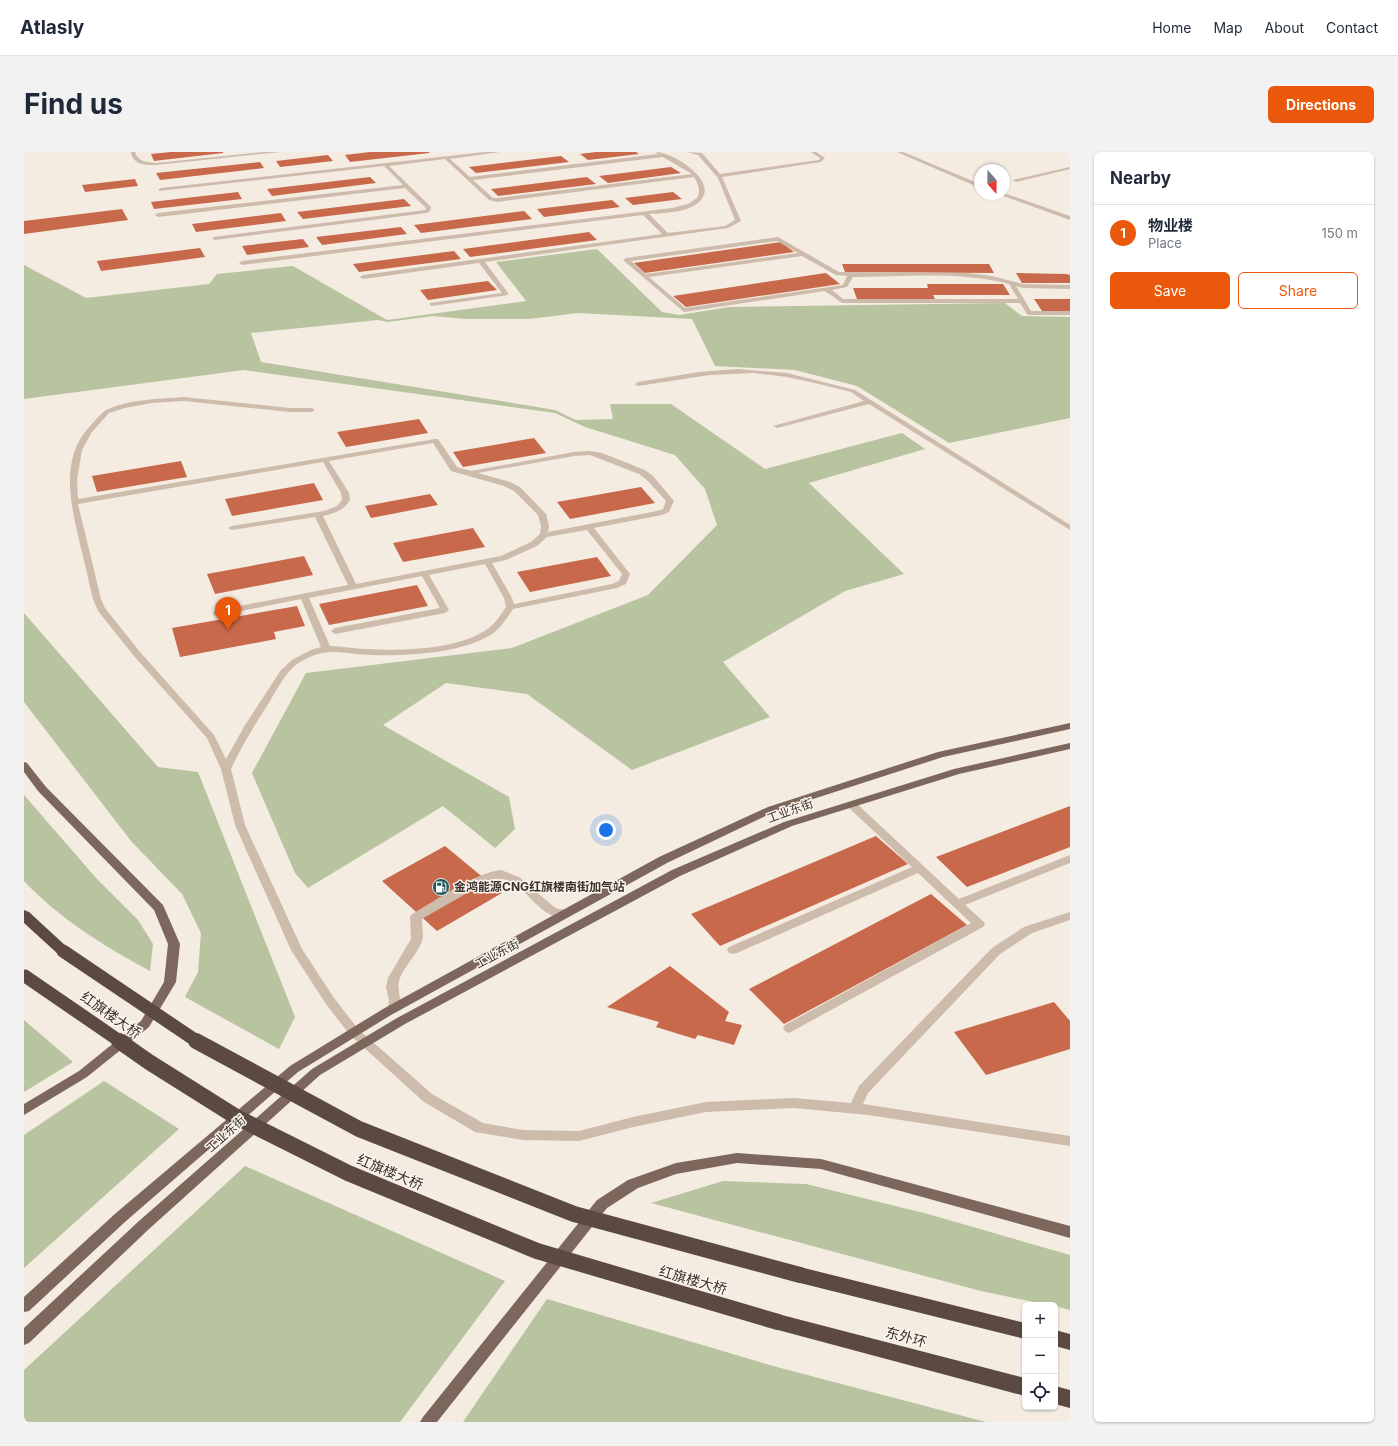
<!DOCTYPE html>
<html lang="en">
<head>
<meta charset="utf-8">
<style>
	:root { --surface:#fff; --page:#f2f2f3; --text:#1f2937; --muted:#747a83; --line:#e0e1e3; --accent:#ea580c }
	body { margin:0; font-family:Inter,"Noto Sans SC",sans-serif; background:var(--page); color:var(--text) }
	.controls { position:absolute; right:12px; bottom:12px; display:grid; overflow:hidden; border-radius:6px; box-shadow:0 1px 3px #0004 }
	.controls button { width:36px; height:36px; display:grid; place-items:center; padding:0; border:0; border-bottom:1px solid var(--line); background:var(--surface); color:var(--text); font:20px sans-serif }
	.compass { position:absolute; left:950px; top:12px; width:36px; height:36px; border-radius:50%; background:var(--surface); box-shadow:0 1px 3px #0004; rotate:160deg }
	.you { position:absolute; left:582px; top:678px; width:14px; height:14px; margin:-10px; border:3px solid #fff; border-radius:50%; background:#1a73e8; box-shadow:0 0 0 6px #1a73e833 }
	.badge { display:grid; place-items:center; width:26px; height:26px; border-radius:50%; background:var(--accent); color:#fff; font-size:13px; font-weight:700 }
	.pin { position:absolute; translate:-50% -33px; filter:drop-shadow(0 1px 2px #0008) }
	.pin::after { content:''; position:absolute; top:21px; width:14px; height:12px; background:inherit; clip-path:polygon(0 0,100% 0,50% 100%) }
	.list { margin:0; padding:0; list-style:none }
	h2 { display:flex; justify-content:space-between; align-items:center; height:52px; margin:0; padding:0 16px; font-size:17px }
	h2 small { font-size:13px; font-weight:400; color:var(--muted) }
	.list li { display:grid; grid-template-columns:26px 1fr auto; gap:12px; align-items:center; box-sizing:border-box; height:56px; padding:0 16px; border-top:1px solid var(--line) }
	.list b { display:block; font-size:15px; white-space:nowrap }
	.list p { margin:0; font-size:13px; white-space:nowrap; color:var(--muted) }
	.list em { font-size:13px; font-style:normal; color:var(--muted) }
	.actions { display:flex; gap:8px; padding:12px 16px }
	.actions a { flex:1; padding:9px 0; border:1px solid var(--accent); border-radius:6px; text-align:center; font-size:14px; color:var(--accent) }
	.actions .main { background:var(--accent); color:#fff }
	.icon { flex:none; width:22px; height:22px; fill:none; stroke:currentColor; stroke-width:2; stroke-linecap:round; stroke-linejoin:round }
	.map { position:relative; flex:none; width:1046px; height:1270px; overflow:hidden; border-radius:6px }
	header { display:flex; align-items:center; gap:24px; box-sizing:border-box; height:56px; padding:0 20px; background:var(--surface); border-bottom:1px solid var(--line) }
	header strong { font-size:19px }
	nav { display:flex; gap:22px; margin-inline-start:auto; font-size:14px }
	.intro { display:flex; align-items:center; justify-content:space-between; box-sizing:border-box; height:96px; padding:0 24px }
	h1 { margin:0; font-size:28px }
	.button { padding:10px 18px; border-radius:6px; background:var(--accent); color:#fff; font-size:14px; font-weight:700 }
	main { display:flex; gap:24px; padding:0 24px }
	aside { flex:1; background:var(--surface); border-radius:6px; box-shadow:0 1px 3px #0004 }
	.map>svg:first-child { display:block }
	.green { fill:#b8c4a0 }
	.building { fill:#c8694b }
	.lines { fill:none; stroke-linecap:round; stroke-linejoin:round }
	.minor { fill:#cdbbac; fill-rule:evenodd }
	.major { fill:#7d675c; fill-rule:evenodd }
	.highway { fill:#5c4a42; fill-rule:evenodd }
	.highway-bridge-far1 { stroke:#5c4a42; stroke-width:13 }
	.highway-bridge { stroke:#5c4a42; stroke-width:16 }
	.labels { text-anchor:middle; stroke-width:3; stroke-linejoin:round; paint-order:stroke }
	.street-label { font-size:12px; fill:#3b302b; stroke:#fbf5ee }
	.poi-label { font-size:12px; font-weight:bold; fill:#3b302b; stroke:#fbf5ee; text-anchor:start }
	.near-street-label { font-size:14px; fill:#3b302b; stroke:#fbf5ee }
</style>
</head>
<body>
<header>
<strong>Atlasly</strong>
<nav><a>Home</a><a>Map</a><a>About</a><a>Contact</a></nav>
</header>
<div class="intro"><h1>Find us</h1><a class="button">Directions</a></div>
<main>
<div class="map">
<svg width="1046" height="1270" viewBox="0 0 1046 1270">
	<rect width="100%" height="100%" fill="#f4ebe1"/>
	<g class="green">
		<path d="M573,97L638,160L655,163L705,155L981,151L998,164L1046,165V266L925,291L833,234L771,218L691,214L668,167L554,161L505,167H442L409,164L364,170L354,168L227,181L237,210L513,255L531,258L552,268L589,267L586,252H647L741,317L878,281L901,297L785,331L880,422L821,439L699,510L746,565L608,618L503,542L422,531L359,573L485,645L491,677L471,696L419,654L284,736L271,721L228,621L282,521L488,496L624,443L693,373L681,337L651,303L561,275L531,261L220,218L0,247V113L62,146L185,132L193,122L269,114L363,168L502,149L472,110Z"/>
		<path d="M0,461L134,615L174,620L271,865L255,897L161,845L174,820L177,781L158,742L107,689L0,550Z"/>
		<path d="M0,643L72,726L114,768L129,792L126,819C80,794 37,768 0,729Z"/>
		<path d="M0,868L49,910L0,940Z"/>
		<path d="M80,929L155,977L0,1116V983Z"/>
		<path d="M221,1014L481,1129L376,1270H0V1218Z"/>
		<path d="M699,1029L782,1032L904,1062L1046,1103V1158L1031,1154V1153H1024L957,1139L627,1051Z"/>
		<path d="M523,1147L749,1214L962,1270H439Z"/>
	</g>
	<g class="building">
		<path d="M147,0H199V1L130,9L127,2Z"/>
		<path d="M346,0H405V1L326,10L321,3Z"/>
		<path d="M572,0H612L615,2L564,8L556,2Z"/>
		<path d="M304,3L309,9L256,15L252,9Z"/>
		<path d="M537,4L545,10L452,21L445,15Z"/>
		<path d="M236,10L240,16L136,28L132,21Z"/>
		<path d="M647,15L657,21L584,31L575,24Z"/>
		<path d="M346,25L352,31L248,44L243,37Z"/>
		<path d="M563,25L572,32L474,44L467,37Z"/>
		<path d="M111,27L114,34L61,40L58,33Z"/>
		<path d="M214,40L218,47L130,57L127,50Z"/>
		<path d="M649,40L658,47L609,53L601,46Z"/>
		<path d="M380,47L387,54L279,67L273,60Z"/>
		<path d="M588,48L596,55L520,65L513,57Z"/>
		<path d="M98,57L104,68L0,82V69Z"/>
		<path d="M500,59L508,67L397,81L390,73Z"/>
		<path d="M257,61L262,69L172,80L168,72Z"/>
		<path d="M377,75L383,82L298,93L292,85Z"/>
		<path d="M565,80L573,88L446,105L439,97Z"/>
		<path d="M279,87L285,95L223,103L218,94Z"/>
		<path d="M757,90L770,100L621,121L610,111Z"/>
		<path d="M176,96L181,105L77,119L73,109Z"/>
		<path d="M430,99L437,107L335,120L329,112Z"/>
		<path d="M818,112H965L970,121L821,120Z"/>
		<path d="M802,121L816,132L662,155L649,144Z"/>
		<path d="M992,121L1042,122L1046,123V131H998Z"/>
		<path d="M464,129L473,138L404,148L396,138Z"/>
		<path d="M903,132H979L986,143H909L911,147H833L829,136H904Z"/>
		<path d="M1010,147H1046V159H1018Z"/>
		<path d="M395,267L404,281L322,295L313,280Z"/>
		<path d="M510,286L522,301L439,315L429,300Z"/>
		<path d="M157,309L163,325L73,340L68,324Z"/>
		<path d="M290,331L299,348L208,364L201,347Z"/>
		<path d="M617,335L631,351L546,367L533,350Z"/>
		<path d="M406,342L414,353L347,366L341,354Z"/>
		<path d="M449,376L461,395L379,410L369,391Z"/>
		<path d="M280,404L289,423L191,442L183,422Z"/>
		<path d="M573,405L587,424L506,440L493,420Z"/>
		<path d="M393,433L404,454L305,473L295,452Z"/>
		<path d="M273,454L281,474L250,480L252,487L156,505L148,476Z"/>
		<path d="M1046,654V695L943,735L912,705Z"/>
		<path d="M852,684L884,712L696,794L667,762Z"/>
		<path d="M421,694L478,741L413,779L358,729Z"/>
		<path d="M907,742L943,773L760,872L725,837Z"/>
		<path d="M646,814L705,860L701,869L718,873L710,893L674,883L671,887L632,875L635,870L583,855Z"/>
		<path d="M1030,850L1046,869V897L962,923L930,880Z"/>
	</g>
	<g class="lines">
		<g class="minor">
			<path d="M107,0H111C114,10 123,10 132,11L240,0H257L132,13C121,13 109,13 107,0Z"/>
			<path d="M461,0H476L426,7L446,25L634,2L632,0C648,0 694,28 677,48C666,61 640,61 625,62L644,81L701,74L711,68L694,26L674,3L663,0L678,1L696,22L795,8L796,6L787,0H792L801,6L797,10L698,25L717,69L704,76L461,110L484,141V143L408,154L406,153V151L478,141L455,111L339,127L336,125L339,123L638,82L619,63L218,113L215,111L218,109L648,56L664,52L673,46C677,39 674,31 670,25L473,50L465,48L421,7L365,14L407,55L406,59L403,61L191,88L189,87V85L401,58L402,56L381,36L134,65L131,63L134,61L379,33L360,14L135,39V37L137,36ZM639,5L668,22L473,46H469L449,28Z"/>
			<path d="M873,0H879L956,32V36Z"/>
			<path d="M1046,15V17L992,30L989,28Z"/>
			<path d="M980,41L1046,64V68L974,42Z"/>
			<path d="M754,85L815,120L944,121L968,124L999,132L1046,133V137L999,136L992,134L1007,159H1046V163H1005L1003,162L996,151H818L801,139L660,160L599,108L602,106ZM753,89L774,101L622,122L607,109ZM778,104L812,123L823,124L819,133L661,156L625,125ZM829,125C880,125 935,119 985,132L994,147H819L808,138L823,135Z"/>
			<path d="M713,217L763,221L831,238L1046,373V378L845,252L753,276L749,274L840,249L827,240L795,232L763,225L730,221L686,223L614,234L611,232L614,230L675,220Z"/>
			<path d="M160,245L266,256H288L291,258L288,260H266L160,249L128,251L101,256L85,261L68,280L58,298L53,328L54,347L411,287H414L433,315L447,319L550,300L566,299L578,301L621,318L629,324L650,349L645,360L638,363L570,376L606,422L602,432L593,436L489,457C483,466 477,476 468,482C436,502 382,504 346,503C315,502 303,493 273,512C261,521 254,536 246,549C232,571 218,593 207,617L221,673L278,797L310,846L334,877L408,942L459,971L499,978L555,979L609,965L682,950L770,946L827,951L835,934L968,796L1000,775L1046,760V768L1008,781L976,802L844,941L839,952L1046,984V994L844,963L770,956L682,960L609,975L555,989L499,988L451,980L400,950L326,883L302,852L267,798L211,673L197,617L183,586L110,504L74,459L69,447C64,427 60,407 55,388C46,348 36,305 67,273C72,268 77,261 82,258C106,247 134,247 160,245ZM409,291L427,319L480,334L490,339L514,363L517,374L516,382L507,390L477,404L332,432L299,364C311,361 319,359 326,348L325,341L305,309ZM566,303L615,322L623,328L642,349L639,357L633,359L524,380L525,374L522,362L496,335L486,330L454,321L550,304ZM299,310L317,341L318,348L313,354L300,359L208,374L204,376L208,378L291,365L324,433L190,459L189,461L190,463L193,464L277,447L297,495L287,498L268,508L257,518L221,573L202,607L190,583L116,500L81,456L77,447L54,352ZM563,378L598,422L595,429L588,432L490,452L488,446L468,411L482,408L513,394L523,385ZM461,412L480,446L482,455C477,463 470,473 462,478C432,498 377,499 342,497C330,497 318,494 306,494L285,446L398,424L416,456L311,476L307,479L311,482L421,461L425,458L405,423Z"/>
			<path d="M827,649L831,650L935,747L1046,703V711L941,753L959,769L961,772L959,775L765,881L761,879L759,876L761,873L947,771L894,721L713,801L709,802L705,801L703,798L705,795L888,715L823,654L822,652Z"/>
			<path d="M477,718L495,725L529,754L534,757L547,758L549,761L547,764C510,775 501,715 464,729L398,767C398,773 399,779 399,785C398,796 380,815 376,826C371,837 380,848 374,859L370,860L366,859L364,856L365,848L362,835L364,826L387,787L386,765L388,762C411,749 452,720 477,718Z"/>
		</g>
		<g class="major">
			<path d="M1046,571V577L919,605L752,659L643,711L367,863L274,920L102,1069L5,1159L0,1160V1145L92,1061L266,914L359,857L635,705L744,655L914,600Z"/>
			<path d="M1046,591V597L935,622L768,674L656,724L381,872L296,923L125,1077L5,1191L0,1193V1176L115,1069L288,917L373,866L648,718L760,670L930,617Z"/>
			<path d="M0,610L3,611L22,635L139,753L156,792L152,830L125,875L63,925L0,963V952L55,919L117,869L140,830L144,792L130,758L14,639L0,620Z"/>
			<path d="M713,1001L797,1007L1046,1074V1086L797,1017L713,1011L652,1022L614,1036L583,1056L413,1270H396L399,1265L573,1048L604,1028L652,1011Z"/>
		</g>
		<g class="highway">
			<path d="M0,758L5,760L44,796L46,799L44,802L39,804L34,802L0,771Z"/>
			<path d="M776,1115L1001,1171V1187L776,1131L770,1128L768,1123L770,1118Z"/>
			<path d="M754,1162L1001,1226V1244L754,1178L748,1176L745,1170L748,1164Z"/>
			<path d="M1031,1178L1046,1182V1198L1031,1194Z"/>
			<path d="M1031,1234L1046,1238V1256L1031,1252Z"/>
		</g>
		<g class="highway-bridge-far1">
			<path d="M39,799L174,890"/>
			<path d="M1,824L97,890"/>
		</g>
		<g class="highway-bridge">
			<path d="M95,889L125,910L214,966L324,1021L513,1099L754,1170"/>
			<path d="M172,889L335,977L550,1062L776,1123"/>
		</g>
	</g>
	<defs>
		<g id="fuel-disc" transform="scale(0.9)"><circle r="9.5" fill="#1f5a5e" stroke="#fbf5ee"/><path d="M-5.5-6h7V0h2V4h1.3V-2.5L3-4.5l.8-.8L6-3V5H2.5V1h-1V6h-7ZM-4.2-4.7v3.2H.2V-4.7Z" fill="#fff"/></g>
	</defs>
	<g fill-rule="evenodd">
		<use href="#fuel-disc" x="417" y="735"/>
	</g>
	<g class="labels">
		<g class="street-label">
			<text transform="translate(766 659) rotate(-20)" y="4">工业东街</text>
			<text transform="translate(473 802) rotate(-28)" y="4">工业东街</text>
			<text transform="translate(202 982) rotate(-42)" y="4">工业东街</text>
		</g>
		<g class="poi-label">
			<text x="430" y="739">金鸿能源CNG红旗楼南街加气站</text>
		</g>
		<g class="near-street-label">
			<text transform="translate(87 863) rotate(35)" y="5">红旗楼大桥</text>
			<text transform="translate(366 1020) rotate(23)" y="5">红旗楼大桥</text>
			<text transform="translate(669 1128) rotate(16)" y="5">红旗楼大桥</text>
			<text transform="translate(882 1185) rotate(15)" y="5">东外环</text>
		</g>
	</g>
</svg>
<div class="controls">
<button>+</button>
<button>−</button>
<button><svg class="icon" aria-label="locate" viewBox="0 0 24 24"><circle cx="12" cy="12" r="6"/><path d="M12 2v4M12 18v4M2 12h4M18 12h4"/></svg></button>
</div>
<svg class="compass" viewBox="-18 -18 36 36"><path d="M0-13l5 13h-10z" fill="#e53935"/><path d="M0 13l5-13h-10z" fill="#747a83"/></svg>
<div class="you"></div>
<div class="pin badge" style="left:204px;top:478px">1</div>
</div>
<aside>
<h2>Nearby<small></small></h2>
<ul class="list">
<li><span class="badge">1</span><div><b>物业楼</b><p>Place</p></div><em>150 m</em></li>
</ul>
<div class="actions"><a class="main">Save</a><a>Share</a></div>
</aside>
</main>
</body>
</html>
